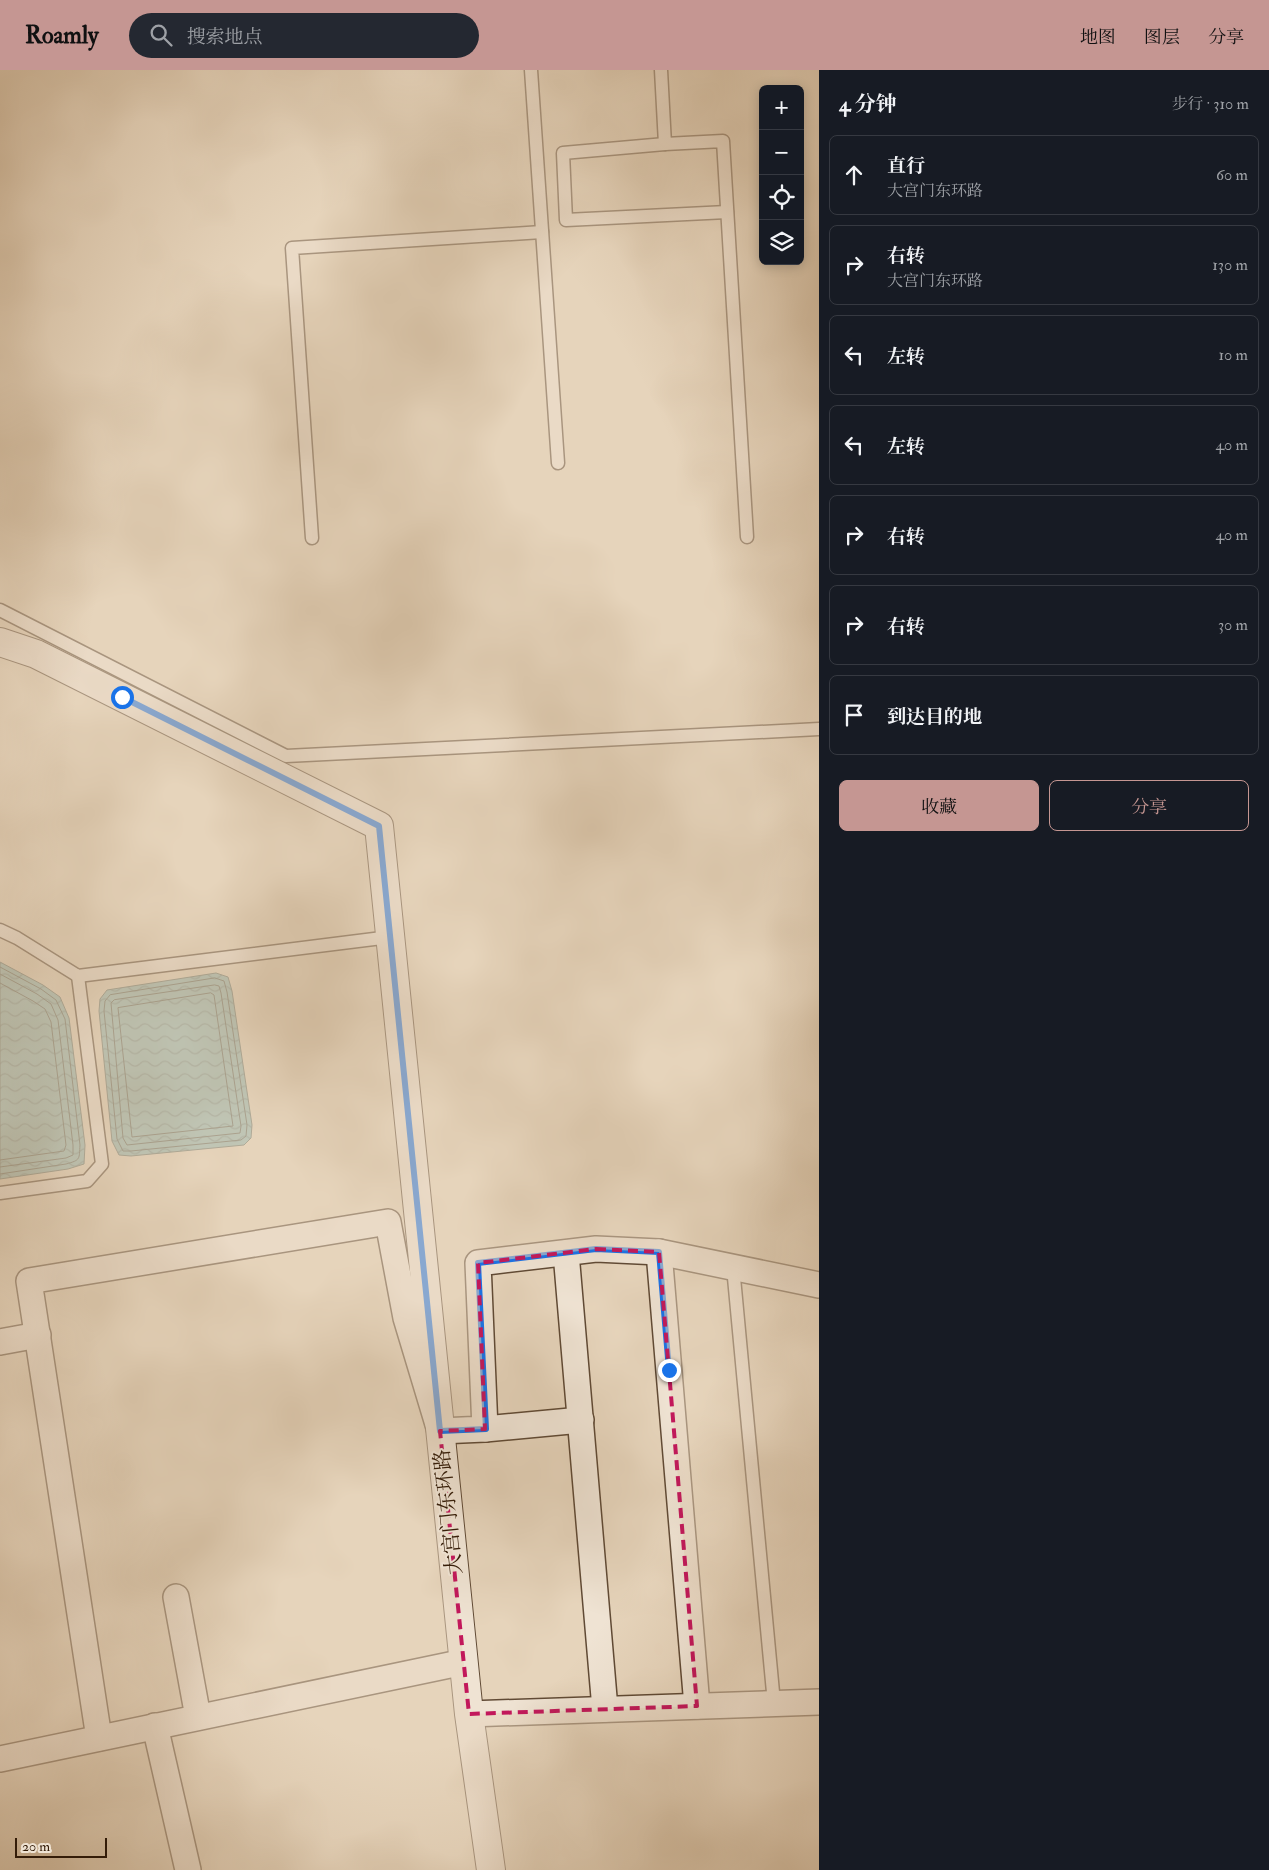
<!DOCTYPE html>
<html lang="zh">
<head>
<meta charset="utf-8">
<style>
	:root { --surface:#171b24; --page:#242831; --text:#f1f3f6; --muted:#9ea1a6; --line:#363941; --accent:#c59692 }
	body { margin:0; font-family:"IM FELL Double Pica","Noto Serif SC",serif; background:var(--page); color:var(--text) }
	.controls { position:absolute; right:15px; top:15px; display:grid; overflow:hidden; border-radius:8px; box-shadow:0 2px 12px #0003 }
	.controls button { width:45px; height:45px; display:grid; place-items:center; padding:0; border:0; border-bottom:1px solid var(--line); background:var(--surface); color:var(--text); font:25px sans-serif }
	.scale { position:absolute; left:15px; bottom:12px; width:92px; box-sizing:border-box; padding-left:5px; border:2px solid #341c08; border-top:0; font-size:14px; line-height:18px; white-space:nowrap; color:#341c08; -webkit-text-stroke:4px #efe3d3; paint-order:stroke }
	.stop { position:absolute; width:15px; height:15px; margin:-11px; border:4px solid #1a73e8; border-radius:50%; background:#fff }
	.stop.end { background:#1a73e8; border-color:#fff; box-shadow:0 1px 5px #0008 }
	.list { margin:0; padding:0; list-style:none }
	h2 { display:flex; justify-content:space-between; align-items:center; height:65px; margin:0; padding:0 20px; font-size:21px }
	h2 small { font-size:16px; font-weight:400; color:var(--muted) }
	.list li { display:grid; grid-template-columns:32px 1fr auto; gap:15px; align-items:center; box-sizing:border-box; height:80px; margin:0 10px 10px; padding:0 10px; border:1px solid var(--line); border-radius:8px }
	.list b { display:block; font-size:19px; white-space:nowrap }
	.list p { margin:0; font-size:16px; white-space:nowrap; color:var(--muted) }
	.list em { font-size:16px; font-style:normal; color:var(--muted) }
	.actions { display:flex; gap:10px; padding:15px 20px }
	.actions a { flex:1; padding:11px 0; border:1px solid var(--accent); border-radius:8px; text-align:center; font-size:18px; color:var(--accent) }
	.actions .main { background:var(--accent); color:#111 }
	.icon { flex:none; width:28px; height:28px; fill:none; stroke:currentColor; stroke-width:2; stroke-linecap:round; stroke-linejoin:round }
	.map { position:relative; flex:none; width:819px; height:1800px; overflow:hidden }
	header { display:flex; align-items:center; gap:30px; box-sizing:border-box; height:70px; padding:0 25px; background:var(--accent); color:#111 }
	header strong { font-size:24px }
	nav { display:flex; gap:28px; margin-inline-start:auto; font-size:18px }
	.search { width:350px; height:45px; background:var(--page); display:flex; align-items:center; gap:12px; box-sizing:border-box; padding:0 18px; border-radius:28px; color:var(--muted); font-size:19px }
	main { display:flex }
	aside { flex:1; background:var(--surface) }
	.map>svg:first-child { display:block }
	.water { fill:url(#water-waves); stroke:#6f7a6e }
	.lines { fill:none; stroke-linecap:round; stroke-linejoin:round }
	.shore { stroke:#656a5d; stroke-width:1 }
	.service-casing { stroke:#604a35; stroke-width:15 }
	.minor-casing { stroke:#604a35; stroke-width:28 }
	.tertiary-casing { stroke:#604a35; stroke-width:30 }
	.service { stroke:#efe3d3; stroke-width:12 }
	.minor { stroke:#efe3d3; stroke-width:25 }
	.tertiary { stroke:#efe3d3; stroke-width:28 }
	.route { stroke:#1a73e8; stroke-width:6 }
	.marked { fill:none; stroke:#c2185b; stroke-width:4; stroke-dasharray:10 6; stroke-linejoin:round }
	.labels { text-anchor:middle; stroke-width:4; stroke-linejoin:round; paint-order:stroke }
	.street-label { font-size:21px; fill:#341c08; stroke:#efe3d3 }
</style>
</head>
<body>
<header>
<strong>Roamly</strong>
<div class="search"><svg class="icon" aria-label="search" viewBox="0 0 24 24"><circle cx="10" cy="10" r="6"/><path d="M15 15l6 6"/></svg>搜索地点</div>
<nav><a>地图</a><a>图层</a><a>分享</a></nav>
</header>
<main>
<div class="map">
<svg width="819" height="1800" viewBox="0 0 819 1800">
	<defs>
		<pattern id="water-waves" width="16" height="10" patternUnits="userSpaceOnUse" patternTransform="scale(1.25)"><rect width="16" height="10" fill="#96b8b2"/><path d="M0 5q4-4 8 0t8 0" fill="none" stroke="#7b958f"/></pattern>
	</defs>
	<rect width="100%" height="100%" fill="#e6d4bb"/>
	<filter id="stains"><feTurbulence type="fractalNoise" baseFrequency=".004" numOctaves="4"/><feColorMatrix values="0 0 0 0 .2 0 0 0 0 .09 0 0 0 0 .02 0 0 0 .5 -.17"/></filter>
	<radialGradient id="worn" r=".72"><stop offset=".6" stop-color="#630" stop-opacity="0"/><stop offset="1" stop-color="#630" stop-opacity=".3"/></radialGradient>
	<g class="water">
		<path d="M0,892L43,915L60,927L69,948L85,1075L84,1094L68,1099L0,1109Z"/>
		<path d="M216,903L228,907L232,921L252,1055L251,1068L244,1075L131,1086L119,1085L112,1071L99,941L100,929L107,920Z"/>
	</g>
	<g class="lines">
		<g class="shore">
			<path d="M0,897L41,919L56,930L65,949L80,1075C79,1089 81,1090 66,1094L0,1104"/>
			<path d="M0,904L37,924L51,934L58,950L73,1075V1085L66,1088L0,1097"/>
			<path d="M215,908L224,911L227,922L247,1055L246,1066L241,1070L131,1081H123L117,1069L104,941L105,931L110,925Z"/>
			<path d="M0,913L33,931L45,939L51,952L66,1075L64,1081L0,1090"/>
			<path d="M215,915L219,916L221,923L241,1056L240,1063L127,1075L123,1068L111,933L114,930Z"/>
			<path d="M211,923L214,925L233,1056L132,1067L118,938Z"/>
		</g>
		<g class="service-casing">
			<g id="service">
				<path d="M531,0L558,393"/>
				<path d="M661,0L665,74L723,71L747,467"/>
				<path d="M665,74L563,83L566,150L727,142"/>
				<path d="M312,468L292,178L542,162"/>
				<path d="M0,540L286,686L819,659"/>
				<path d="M0,860L17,868L78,906L390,867"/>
				<path d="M0,1123L87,1111L102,1094L78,906"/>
				<path d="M733,1197L774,1633"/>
			</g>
		</g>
		<g class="minor-casing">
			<g id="minor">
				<path d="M659,1182L697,1636"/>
				<path d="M566,1183L605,1639"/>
				<path d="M0,1272L38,1265"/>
				<path d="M485,1359L581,1350"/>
				<path d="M176,1527L198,1647"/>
				<path d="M469,1644L819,1632"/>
				<path d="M155,1656L188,1800"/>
				<path d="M99,1668L29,1211L388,1152L406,1248L440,1361L485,1359L478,1193L596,1179L659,1182L819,1215"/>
				<path d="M0,1689L464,1592"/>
			</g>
		</g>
		<g class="tertiary-casing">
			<path id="tertiary" d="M0,572L36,584L379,756L469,1644L491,1800"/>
		</g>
		<use href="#service" class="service"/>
		<use href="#minor" class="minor"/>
		<use href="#tertiary" class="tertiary"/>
	</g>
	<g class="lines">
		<path class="route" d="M122,627L379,756L440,1361L486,1359L478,1193L596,1179L659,1182L669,1300"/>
	</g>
	<path d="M0 0H819V1800H0ZM596,1179L659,1182L697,1636L469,1644L440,1361L485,1359L478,1193Z" fill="#e6d4bb" fill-opacity=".55" fill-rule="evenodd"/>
	<path class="marked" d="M596,1179L659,1182L697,1636L469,1644L440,1361L485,1359L478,1193Z"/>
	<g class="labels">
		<g class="street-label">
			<text transform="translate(448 1442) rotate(-96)" y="7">大宫门东环路</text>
		</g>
	</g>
	<rect width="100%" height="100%" filter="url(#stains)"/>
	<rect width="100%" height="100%" fill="url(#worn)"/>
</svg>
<div class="controls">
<button>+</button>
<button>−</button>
<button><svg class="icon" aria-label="locate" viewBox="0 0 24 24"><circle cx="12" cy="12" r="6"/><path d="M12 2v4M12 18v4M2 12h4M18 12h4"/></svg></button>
<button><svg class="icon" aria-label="layers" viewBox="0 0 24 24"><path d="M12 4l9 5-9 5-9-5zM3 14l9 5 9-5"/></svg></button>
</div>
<div class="scale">20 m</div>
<div class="stop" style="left:122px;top:627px"></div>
<div class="stop end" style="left:669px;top:1300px"></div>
</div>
<aside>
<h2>4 分钟<small>步行 · 310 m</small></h2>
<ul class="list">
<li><svg class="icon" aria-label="ahead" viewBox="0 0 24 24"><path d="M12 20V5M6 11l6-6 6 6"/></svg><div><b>直行</b><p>大宫门东环路</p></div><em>60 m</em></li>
<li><svg class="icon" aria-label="right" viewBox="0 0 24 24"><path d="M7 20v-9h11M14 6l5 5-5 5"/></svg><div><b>右转</b><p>大宫门东环路</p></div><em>130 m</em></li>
<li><svg class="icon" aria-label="left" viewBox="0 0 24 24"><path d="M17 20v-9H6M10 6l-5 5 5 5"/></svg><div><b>左转</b></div><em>10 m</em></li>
<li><svg class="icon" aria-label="left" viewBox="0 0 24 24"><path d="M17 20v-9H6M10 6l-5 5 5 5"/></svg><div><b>左转</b></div><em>40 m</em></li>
<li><svg class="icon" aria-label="right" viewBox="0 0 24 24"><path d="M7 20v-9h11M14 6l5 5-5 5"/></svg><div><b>右转</b></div><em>40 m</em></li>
<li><svg class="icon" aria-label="right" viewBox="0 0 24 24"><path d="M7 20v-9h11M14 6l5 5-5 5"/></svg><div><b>右转</b></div><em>30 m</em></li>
<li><svg class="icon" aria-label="arrive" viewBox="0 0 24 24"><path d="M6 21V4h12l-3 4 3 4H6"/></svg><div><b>到达目的地</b></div></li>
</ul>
<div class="actions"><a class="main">收藏</a><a>分享</a></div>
</aside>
</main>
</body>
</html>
